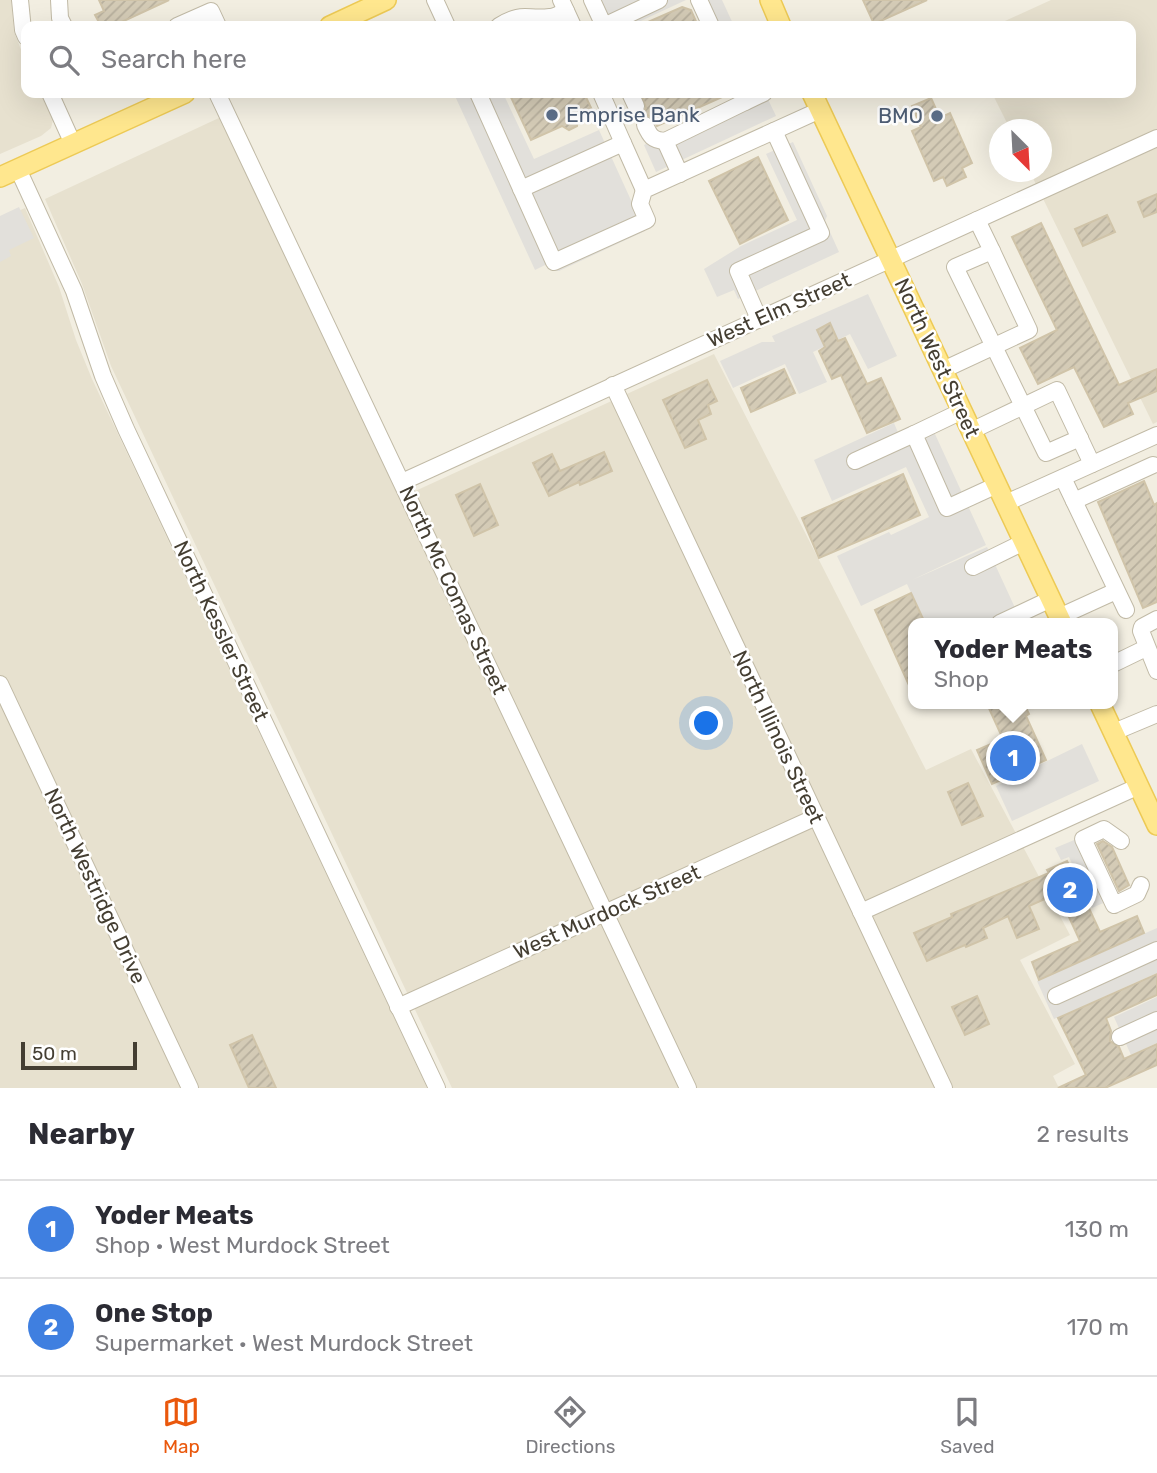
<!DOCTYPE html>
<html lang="en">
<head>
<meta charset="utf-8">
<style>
	:root { --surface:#fff; --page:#f7f7f7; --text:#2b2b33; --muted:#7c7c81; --line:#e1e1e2; --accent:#ea580c }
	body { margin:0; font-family:Rubik,sans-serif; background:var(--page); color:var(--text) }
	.compass { position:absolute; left:989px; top:119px; width:63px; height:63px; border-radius:50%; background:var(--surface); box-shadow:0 7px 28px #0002; rotate:156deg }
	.scale { position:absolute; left:21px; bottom:18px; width:116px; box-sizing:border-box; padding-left:7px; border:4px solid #443e32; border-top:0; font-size:19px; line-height:24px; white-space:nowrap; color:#443e32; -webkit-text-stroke:5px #fff; paint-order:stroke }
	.you { position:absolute; left:707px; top:724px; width:24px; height:24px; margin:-18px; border:5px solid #fff; border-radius:50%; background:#1a73e8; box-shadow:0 0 0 10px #1a73e833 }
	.badge { display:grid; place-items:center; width:46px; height:46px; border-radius:50%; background:var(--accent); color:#fff; font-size:23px; font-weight:700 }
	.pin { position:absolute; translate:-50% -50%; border:4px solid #fff; box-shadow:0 2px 7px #0006 }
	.popup { position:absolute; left:908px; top:618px; width:210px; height:91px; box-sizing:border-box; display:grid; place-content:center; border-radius:14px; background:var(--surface); filter:drop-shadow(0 2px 5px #0005); font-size:23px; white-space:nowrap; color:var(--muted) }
	.popup b { font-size:26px; color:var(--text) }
	.popup::after { content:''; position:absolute; left:50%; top:100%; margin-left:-14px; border:14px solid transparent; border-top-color:var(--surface) }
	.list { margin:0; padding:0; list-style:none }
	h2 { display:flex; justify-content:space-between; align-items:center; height:91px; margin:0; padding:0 28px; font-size:30px }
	h2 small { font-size:23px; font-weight:400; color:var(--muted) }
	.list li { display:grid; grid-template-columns:46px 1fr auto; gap:21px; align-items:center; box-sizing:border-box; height:98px; padding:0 28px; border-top:2px solid var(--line) }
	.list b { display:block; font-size:26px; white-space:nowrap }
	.list p { margin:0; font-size:23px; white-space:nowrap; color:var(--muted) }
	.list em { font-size:23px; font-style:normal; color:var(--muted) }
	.icon { flex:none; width:38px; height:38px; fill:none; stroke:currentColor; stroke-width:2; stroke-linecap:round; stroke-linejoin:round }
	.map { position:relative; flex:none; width:1157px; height:1088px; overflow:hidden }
	.search { position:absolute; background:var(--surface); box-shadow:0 7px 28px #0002; left:21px; right:21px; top:21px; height:77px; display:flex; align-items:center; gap:18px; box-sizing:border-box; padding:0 24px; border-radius:14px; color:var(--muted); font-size:26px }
	.sheet { height:287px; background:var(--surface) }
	nav { display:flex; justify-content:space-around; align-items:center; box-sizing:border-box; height:98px; border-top:2px solid var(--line); background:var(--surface); font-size:19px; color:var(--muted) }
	nav a { display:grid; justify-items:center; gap:4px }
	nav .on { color:var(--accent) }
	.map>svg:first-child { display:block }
	.residential { fill:#e7e1cf }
	.parking { fill:#e2e0db }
	.building { fill:url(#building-hatch); stroke:#d0c4a9; stroke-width:2 }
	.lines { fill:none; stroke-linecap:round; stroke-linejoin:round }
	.minor-casing { stroke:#c1baa6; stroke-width:18 }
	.major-casing { stroke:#edca55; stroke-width:22 }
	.minor { stroke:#fff; stroke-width:16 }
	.major { stroke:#ffe78e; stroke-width:19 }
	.service-dot { fill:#5c6f8a; stroke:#fff; stroke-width:2.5 }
	.labels { text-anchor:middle; stroke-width:5; stroke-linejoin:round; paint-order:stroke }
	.service-label { font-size:21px; fill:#4e5e75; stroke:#fff; text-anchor:start }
	.street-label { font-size:21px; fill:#443e32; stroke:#fff }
</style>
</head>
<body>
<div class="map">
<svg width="1157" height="1088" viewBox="0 0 1157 1088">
	<defs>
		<pattern id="building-hatch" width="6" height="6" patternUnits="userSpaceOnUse" patternTransform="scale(1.75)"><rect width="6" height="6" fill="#d4cbb6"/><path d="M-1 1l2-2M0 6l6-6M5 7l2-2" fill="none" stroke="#b7af9d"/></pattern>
	</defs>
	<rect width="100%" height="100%" fill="#f2eee1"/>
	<g class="residential">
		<path d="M0,0H11L14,32L26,62V93H41L53,120L51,128L41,136L0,154Z"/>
		<path d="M1051,0H1157V422L1153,424L1030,172H1042V130L1010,129L992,93H1131V26H994Z"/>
		<path d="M221,117L400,498L714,354L926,770L971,749L1070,935L1020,960L1075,1064L1053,1076L1059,1088H452L111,366L82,284L45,199Z"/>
		<path d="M25,208L59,287L76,340L92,379L427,1088H0V219Z"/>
	</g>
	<g class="parking">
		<path d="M599,0H686L630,26H612Z"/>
		<path d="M691,0H722L734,26H703Z"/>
		<path d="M461,93H503L534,159L599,130L645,231L559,271H553L547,264L535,270L455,96Z"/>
		<path d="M734,93H765L776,116L656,172L644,145L738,101Z"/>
		<path d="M793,142L827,216L825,221L839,252L738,299L734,290L717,297L704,269L741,246L797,220L766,154Z"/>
		<path d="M19,207L34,238L9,250L11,256L0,262V216Z"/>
		<path d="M868,294L897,356L868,369L850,334L813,352L827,382L799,394L785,364L733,388L720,361L762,342H775L772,336Z"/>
		<path d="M929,421L986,545L912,580L987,547L1022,623H925L907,584L861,606L837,556L889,532L891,535L929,517L906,467L832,501L814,460L894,423L899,435Z"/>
		<path d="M1082,744L1099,781L1012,821L996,786Z"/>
		<path d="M1079,838L1108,901L1092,908L1069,857L1061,860L1055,848Z"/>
		<path d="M1157,928V973L1054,1019L1037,981Z"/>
		<path d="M1157,997V1043L1131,1055L1114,1017Z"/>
	</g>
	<g class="building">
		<path d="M99,0H169L113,26H101L95,15L104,11Z"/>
		<path d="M863,0H927L874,24Z"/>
		<path d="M682,7L691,10L698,26H639Z"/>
		<path d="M509,93H584L593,112L578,118L577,126L569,130L562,126L531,140Z"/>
		<path d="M641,93H731L657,126L652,117L647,115L640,116L636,121L633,116L641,115L646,108Z"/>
		<path d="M931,98L940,118L950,113L972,163L962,168L966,177L947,186L943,177L934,181L912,131L921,127L912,106Z"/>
		<path d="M758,157L788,220L740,244L709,181Z"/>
		<path d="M1157,194V212L1144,217L1138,202Z"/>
		<path d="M1107,215L1115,232L1083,246L1075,229Z"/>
		<path d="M1041,223L1119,385L1157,369V391L1128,403L1133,414L1104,427L1074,367L1038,384L1020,348L1057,330L1012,237Z"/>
		<path d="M830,323L838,341L845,338L867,384L881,378L900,419L867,433L841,375L832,379L819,351L825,347L817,330Z"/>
		<path d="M784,369L795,393L751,412L741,388Z"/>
		<path d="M707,380L717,401L708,405L711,414L698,420L706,439L685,448L663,400Z"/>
		<path d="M604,452L612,471L580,485L579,482L549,496L533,463L552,454L560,471Z"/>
		<path d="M903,474L920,515L819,558L802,518Z"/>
		<path d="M1144,481L1154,505L1157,503V602L1143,608L1098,502Z"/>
		<path d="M480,484L498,525L474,536L456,495Z"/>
		<path d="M911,593L925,623H913V694L875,610Z"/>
		<path d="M987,704H1024L1029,714L1026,716L1046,760L992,784L977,750L1003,739Z"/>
		<path d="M968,783L983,816L962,825L948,792Z"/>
		<path d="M1103,841L1112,847L1129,885L1119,891L1097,844Z"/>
		<path d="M1067,861L1100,932L1137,916L1144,933L1039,980L1032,962L1080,941L1058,893L1029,906L1039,929L1017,938L1008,916L983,928L987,938L966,947L965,945L927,961L914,933L952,917L951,914L1049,873L1047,870Z"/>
		<path d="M1157,974V995L1106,1018L1111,1031L1110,1041L1119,1047L1124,1059L1157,1044V1065L1105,1088H1058L1086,1075L1058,1018Z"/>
		<path d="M977,996L989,1024L965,1035L952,1007Z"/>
		<path d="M252,1035L276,1088H249L230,1045Z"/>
	</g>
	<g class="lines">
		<g class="minor-casing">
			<g id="minor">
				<path d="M20,0L23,30L26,37"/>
				<path d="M59,0L60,18L64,26"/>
				<path d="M435,0L447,26"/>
				<path d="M561,0L573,26"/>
				<path d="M592,0L604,26L659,0"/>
				<path d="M699,0L711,26"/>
				<path d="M177,26L211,11L218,26"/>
				<path d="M499,26C523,11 526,20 550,17C555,17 561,13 566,11"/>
				<path d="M50,93L73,144"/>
				<path d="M217,93L688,1088"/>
				<path d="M478,93L554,262L647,220L640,204L644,190L820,110"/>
				<path d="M601,93L623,143"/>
				<path d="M630,93L636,106"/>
				<path d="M742,95L745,102L764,93"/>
				<path d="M645,125C650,136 652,140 665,141"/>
				<path d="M18,169L74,291L103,376L126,429L437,1088"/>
				<path d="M680,174L665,141L745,102"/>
				<path d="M521,189L623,143L644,190"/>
				<path d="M977,220L992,251L955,267L1046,453L1080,438"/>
				<path d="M759,319L738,271L821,233L774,131"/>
				<path d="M943,370L1029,330L992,251"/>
				<path d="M613,385L944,1088"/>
				<path d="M962,411L914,434L947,508L997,485"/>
				<path d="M971,431L1057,390L1092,464"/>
				<path d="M855,461L914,434"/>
				<path d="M1063,478L1126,610"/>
				<path d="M402,482L1157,138"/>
				<path d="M1074,501L1153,465"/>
				<path d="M1006,503L1157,435"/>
				<path d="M973,567L1024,542"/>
				<path d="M1059,617L1116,591"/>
				<path d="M1157,619L1142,627L1141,631L1157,671"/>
				<path d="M1000,623L1051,599"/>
				<path d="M1113,664L1146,648"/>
				<path d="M0,684L190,1088"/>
				<path d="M1114,732L1157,714"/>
				<path d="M1121,841L1104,829L1083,839L1114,905L1137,894L1141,885"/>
				<path d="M861,912L1139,786"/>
				<path d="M1056,996L1157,950"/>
				<path d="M398,1007L816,817"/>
				<path d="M1120,1037L1157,1020"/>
			</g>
		</g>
		<g class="major-casing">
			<g id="major">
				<path d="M770,0L781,26"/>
				<path d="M330,26L386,0"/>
				<path d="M812,93L1062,623"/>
				<path d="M0,177L185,93"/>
				<path d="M1100,704L1157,825"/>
			</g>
		</g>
		<use href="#minor" class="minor"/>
		<use href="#major" class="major"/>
	</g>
	<g class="service-dot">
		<circle cx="552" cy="115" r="7"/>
		<circle cx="937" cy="116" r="7"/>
	</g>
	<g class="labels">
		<g class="service-label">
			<text x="566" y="122">Emprise Bank</text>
			<text x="923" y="123" text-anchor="end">BMO</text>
		</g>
		<g class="street-label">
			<text transform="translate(779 310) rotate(-24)" y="7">West Elm Street</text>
			<text transform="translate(937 358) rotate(65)" y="7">North West Street</text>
			<text transform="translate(453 590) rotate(65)" y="7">North Mc Comas Street</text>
			<text transform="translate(221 631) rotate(65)" y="7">North Kessler Street</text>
			<text transform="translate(778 737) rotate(65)" y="7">North Illinois Street</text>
			<text transform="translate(95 886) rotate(65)" y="7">North Westridge Drive</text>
			<text transform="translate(607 912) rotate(-24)" y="7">West Murdock Street</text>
		</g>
	</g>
</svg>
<svg class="compass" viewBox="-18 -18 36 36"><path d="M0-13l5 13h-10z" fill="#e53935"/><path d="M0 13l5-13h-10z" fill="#7c7c81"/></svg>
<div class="scale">50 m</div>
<div class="you"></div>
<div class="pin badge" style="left:1013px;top:758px;background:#3f7fe0">1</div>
<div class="popup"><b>Yoder Meats</b>Shop</div>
<div class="pin badge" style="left:1070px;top:890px;background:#3f7fe0">2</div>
<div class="search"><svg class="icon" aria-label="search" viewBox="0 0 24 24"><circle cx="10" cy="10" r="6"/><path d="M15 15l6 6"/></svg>Search here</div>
</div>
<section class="sheet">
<h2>Nearby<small>2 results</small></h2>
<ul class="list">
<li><span class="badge" style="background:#3f7fe0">1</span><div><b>Yoder Meats</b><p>Shop · West Murdock Street</p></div><em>130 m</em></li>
<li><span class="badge" style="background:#3f7fe0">2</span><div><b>One Stop</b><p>Supermarket · West Murdock Street</p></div><em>170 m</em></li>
</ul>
</section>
<nav>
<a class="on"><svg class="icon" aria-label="map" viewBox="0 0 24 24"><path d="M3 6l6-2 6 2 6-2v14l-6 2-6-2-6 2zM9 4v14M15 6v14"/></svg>Map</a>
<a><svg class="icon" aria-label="directions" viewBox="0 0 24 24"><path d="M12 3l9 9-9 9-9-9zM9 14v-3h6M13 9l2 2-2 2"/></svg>Directions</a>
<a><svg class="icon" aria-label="saved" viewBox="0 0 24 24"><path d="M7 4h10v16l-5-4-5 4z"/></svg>Saved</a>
</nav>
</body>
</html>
